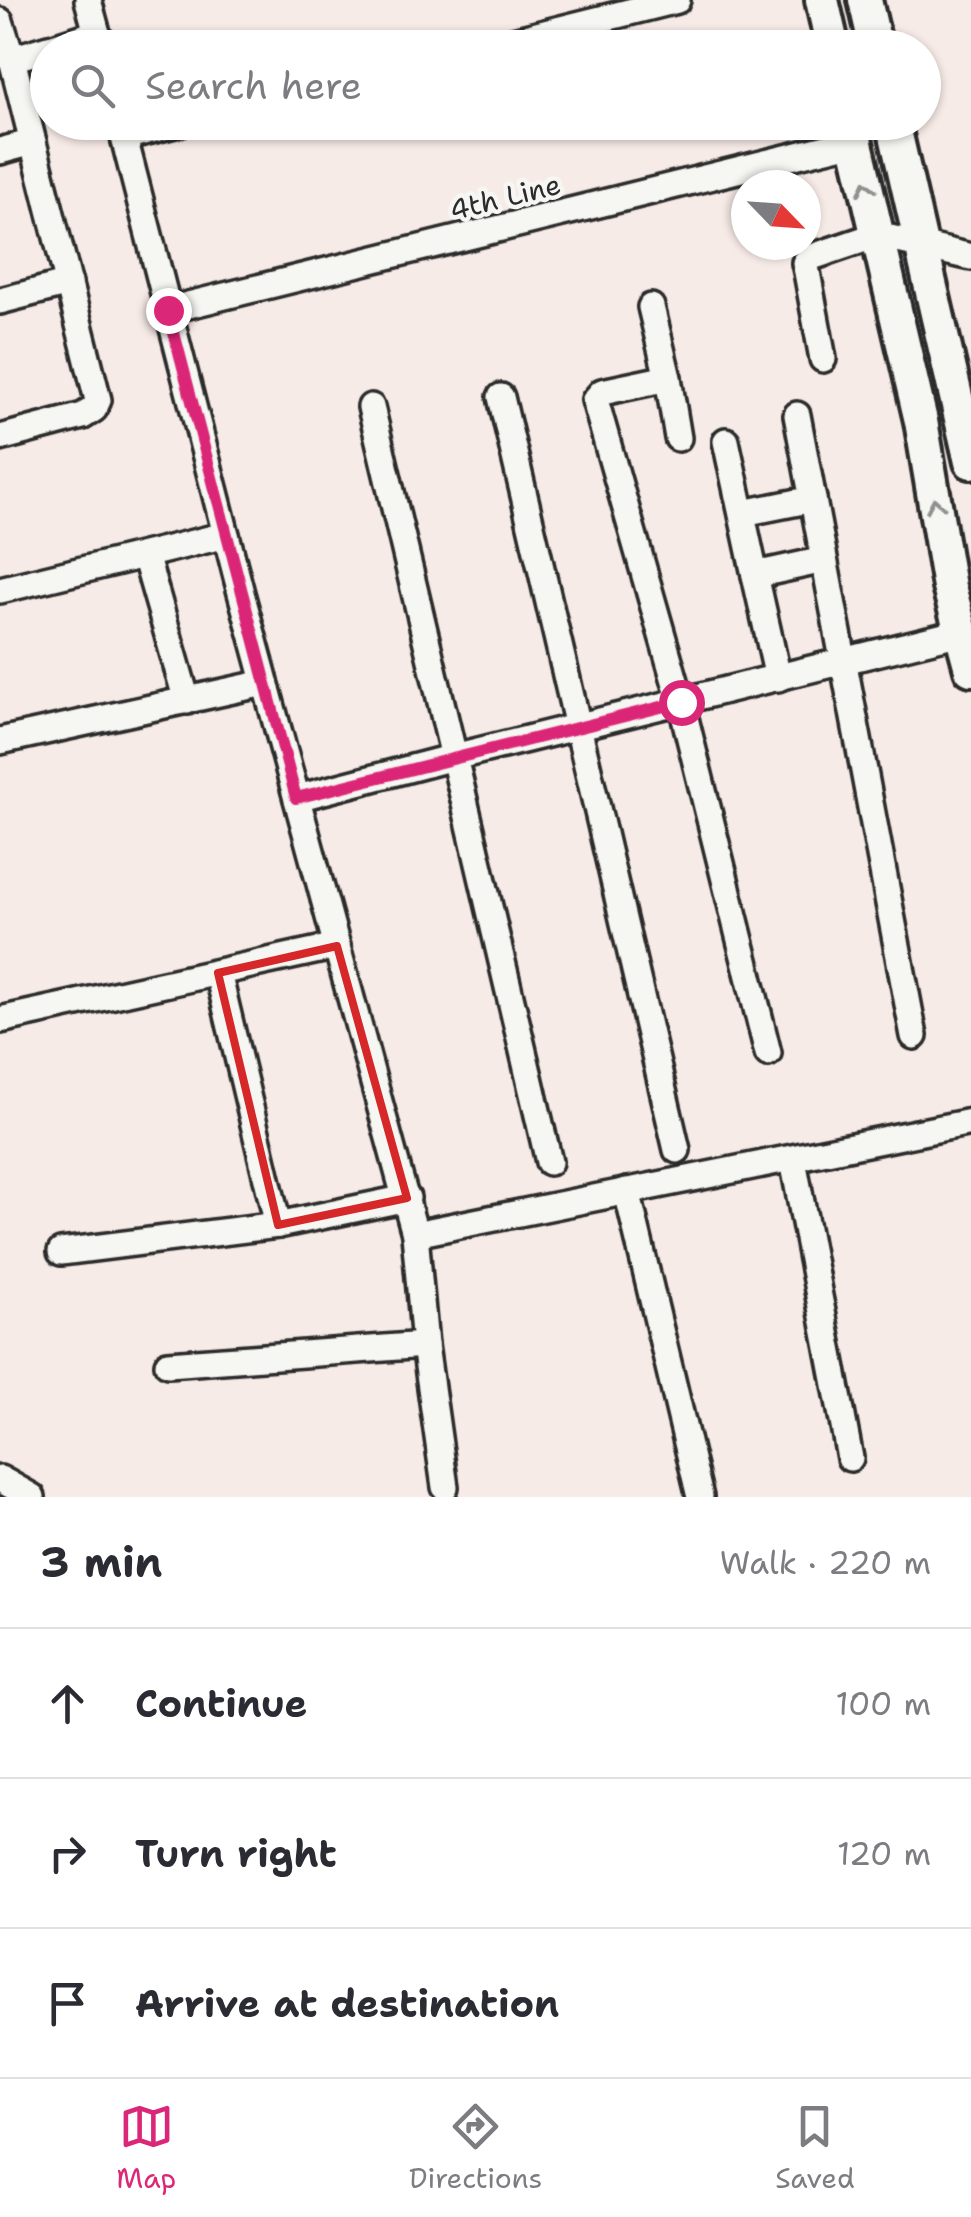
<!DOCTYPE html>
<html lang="en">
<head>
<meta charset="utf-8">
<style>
	:root { --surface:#fff; --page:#f7f7f7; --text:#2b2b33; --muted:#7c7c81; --line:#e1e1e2; --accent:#db2777 }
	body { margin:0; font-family:"Shantell Sans",sans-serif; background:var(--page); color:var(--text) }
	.compass { position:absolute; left:731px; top:170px; width:90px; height:90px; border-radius:50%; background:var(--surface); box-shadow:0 2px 8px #0004; rotate:115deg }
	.stop { position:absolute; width:30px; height:30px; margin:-22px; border:8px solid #db2777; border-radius:50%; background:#fff }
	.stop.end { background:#db2777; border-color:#fff; box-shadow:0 2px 10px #0008 }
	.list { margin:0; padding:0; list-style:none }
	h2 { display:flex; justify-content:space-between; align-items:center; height:130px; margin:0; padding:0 40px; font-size:42px }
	h2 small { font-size:32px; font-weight:400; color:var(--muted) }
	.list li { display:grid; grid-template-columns:65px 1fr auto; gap:30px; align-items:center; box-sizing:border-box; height:150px; padding:0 40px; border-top:2px solid var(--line) }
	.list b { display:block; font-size:38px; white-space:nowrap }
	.list em { font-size:32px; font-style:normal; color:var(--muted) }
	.icon { flex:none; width:55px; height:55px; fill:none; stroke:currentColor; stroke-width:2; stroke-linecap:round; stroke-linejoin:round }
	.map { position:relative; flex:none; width:971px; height:1497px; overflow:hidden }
	.search { position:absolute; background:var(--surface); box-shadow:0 2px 8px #0004; left:30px; right:30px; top:30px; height:110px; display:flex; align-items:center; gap:25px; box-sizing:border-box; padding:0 35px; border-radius:55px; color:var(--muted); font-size:38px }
	.sheet { height:580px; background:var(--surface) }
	nav { display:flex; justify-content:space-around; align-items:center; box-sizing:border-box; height:140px; border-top:2px solid var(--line); background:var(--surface); font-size:28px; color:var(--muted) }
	nav a { display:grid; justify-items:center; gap:5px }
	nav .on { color:var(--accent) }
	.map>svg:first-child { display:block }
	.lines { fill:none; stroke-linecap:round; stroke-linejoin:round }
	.minor-casing { stroke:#2b2b2b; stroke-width:32 }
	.tertiary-casing { stroke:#2b2b2b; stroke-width:40 }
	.minor { stroke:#f6f6f2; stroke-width:25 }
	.tertiary { stroke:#f6f6f2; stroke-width:32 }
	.oneway { stroke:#90908e }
	.route { stroke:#db2777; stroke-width:12 }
	.marked { fill:none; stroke:#d62828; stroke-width:8; stroke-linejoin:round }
	.labels { text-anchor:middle; stroke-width:9; stroke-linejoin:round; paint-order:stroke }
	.street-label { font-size:28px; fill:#2b2b2b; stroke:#f6f6f2 }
</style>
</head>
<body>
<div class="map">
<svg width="971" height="1497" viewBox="0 0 971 1497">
	<rect width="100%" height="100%" fill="#f7ebe7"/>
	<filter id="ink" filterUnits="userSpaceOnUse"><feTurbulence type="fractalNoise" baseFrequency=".01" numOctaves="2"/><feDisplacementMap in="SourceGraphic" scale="20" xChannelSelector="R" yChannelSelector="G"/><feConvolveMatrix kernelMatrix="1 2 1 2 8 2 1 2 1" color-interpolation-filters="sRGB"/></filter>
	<g filter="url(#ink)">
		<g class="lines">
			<g class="minor-casing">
				<g id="minor">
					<path d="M88,0L101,48"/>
					<path d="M0,21L12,59L48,48"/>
					<path d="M50,48L97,33"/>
					<path d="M485,48L677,0"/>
					<path d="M120,122L241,593L415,1234L425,1345L445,1487"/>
					<path d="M124,137L183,122"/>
					<path d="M0,151L33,142"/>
					<path d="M0,301L69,283"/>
					<path d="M651,307L668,378L602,392L595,400L681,702L768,1053"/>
					<path d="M168,310L855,141"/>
					<path d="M823,359L807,272L805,263L809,258L877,235L971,257"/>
					<path d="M668,378L678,438"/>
					<path d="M501,397L677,1150"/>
					<path d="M797,415L914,1036"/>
					<path d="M0,438L83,416L94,409L98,400L12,59"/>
					<path d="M726,441L755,575L824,560"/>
					<path d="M743,513L813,499"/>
					<path d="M145,555L187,701"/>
					<path d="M755,575L778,678"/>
					<path d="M0,590L226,535"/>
					<path d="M0,741L265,683"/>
					<path d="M297,798L454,757L371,407"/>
					<path d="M218,973L278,1225"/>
					<path d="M0,1020L337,946"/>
					<path d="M793,1160L850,1458"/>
					<path d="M549,1162L454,757L961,632"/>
					<path d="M627,1191L700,1497"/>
					<path d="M415,1234L971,1122"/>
					<path d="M61,1252L278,1225L407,1198"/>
					<path d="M168,1364L425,1345"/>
					<path d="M0,1479L32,1497"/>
				</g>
			</g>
			<g class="tertiary-casing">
				<g id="tertiary">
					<path d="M822,0L833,48"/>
					<path d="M865,0L876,48"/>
					<path d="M851,122L921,421L949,587L971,669"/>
					<path d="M893,122L971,462"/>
				</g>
			</g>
			<use href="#minor" class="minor"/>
			<use href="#tertiary" class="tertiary"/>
		</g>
		<defs><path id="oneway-chevron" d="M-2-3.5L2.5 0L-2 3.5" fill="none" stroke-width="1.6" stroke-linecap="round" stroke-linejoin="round" transform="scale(2.5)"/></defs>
		<g class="oneway">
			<use href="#oneway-chevron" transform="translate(866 188) rotate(-103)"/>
			<use href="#oneway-chevron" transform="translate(935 505) rotate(-100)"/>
		</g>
	</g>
	<g class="lines" filter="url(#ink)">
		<path class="route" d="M168,310L296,798L681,702"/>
	</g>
	<path class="marked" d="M337,946L407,1198L278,1225L218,973Z"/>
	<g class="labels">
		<g class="street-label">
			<text transform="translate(505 197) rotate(-14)" y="10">4th Line</text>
		</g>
	</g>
</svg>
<svg class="compass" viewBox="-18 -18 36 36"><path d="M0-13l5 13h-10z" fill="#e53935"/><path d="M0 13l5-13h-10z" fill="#7c7c81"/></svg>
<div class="stop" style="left:681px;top:702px"></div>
<div class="stop end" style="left:168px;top:310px"></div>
<div class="search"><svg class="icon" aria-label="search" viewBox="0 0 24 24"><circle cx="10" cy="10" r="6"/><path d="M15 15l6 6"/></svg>Search here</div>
</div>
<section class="sheet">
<h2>3 min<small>Walk · 220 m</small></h2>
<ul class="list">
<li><svg class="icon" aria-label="ahead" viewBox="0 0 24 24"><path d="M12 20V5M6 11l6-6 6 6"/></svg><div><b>Continue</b></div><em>100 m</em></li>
<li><svg class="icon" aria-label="right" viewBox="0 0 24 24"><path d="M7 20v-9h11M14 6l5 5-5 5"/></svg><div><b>Turn right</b></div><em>120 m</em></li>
<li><svg class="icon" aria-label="arrive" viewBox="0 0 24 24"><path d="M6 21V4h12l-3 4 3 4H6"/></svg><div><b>Arrive at destination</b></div></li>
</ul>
</section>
<nav>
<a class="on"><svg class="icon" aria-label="map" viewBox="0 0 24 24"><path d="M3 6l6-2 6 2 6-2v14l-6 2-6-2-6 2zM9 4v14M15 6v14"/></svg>Map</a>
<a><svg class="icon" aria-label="directions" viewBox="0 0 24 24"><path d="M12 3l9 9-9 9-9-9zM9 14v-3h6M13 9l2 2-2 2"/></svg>Directions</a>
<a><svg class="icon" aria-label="saved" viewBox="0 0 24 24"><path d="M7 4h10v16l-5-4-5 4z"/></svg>Saved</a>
</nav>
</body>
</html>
